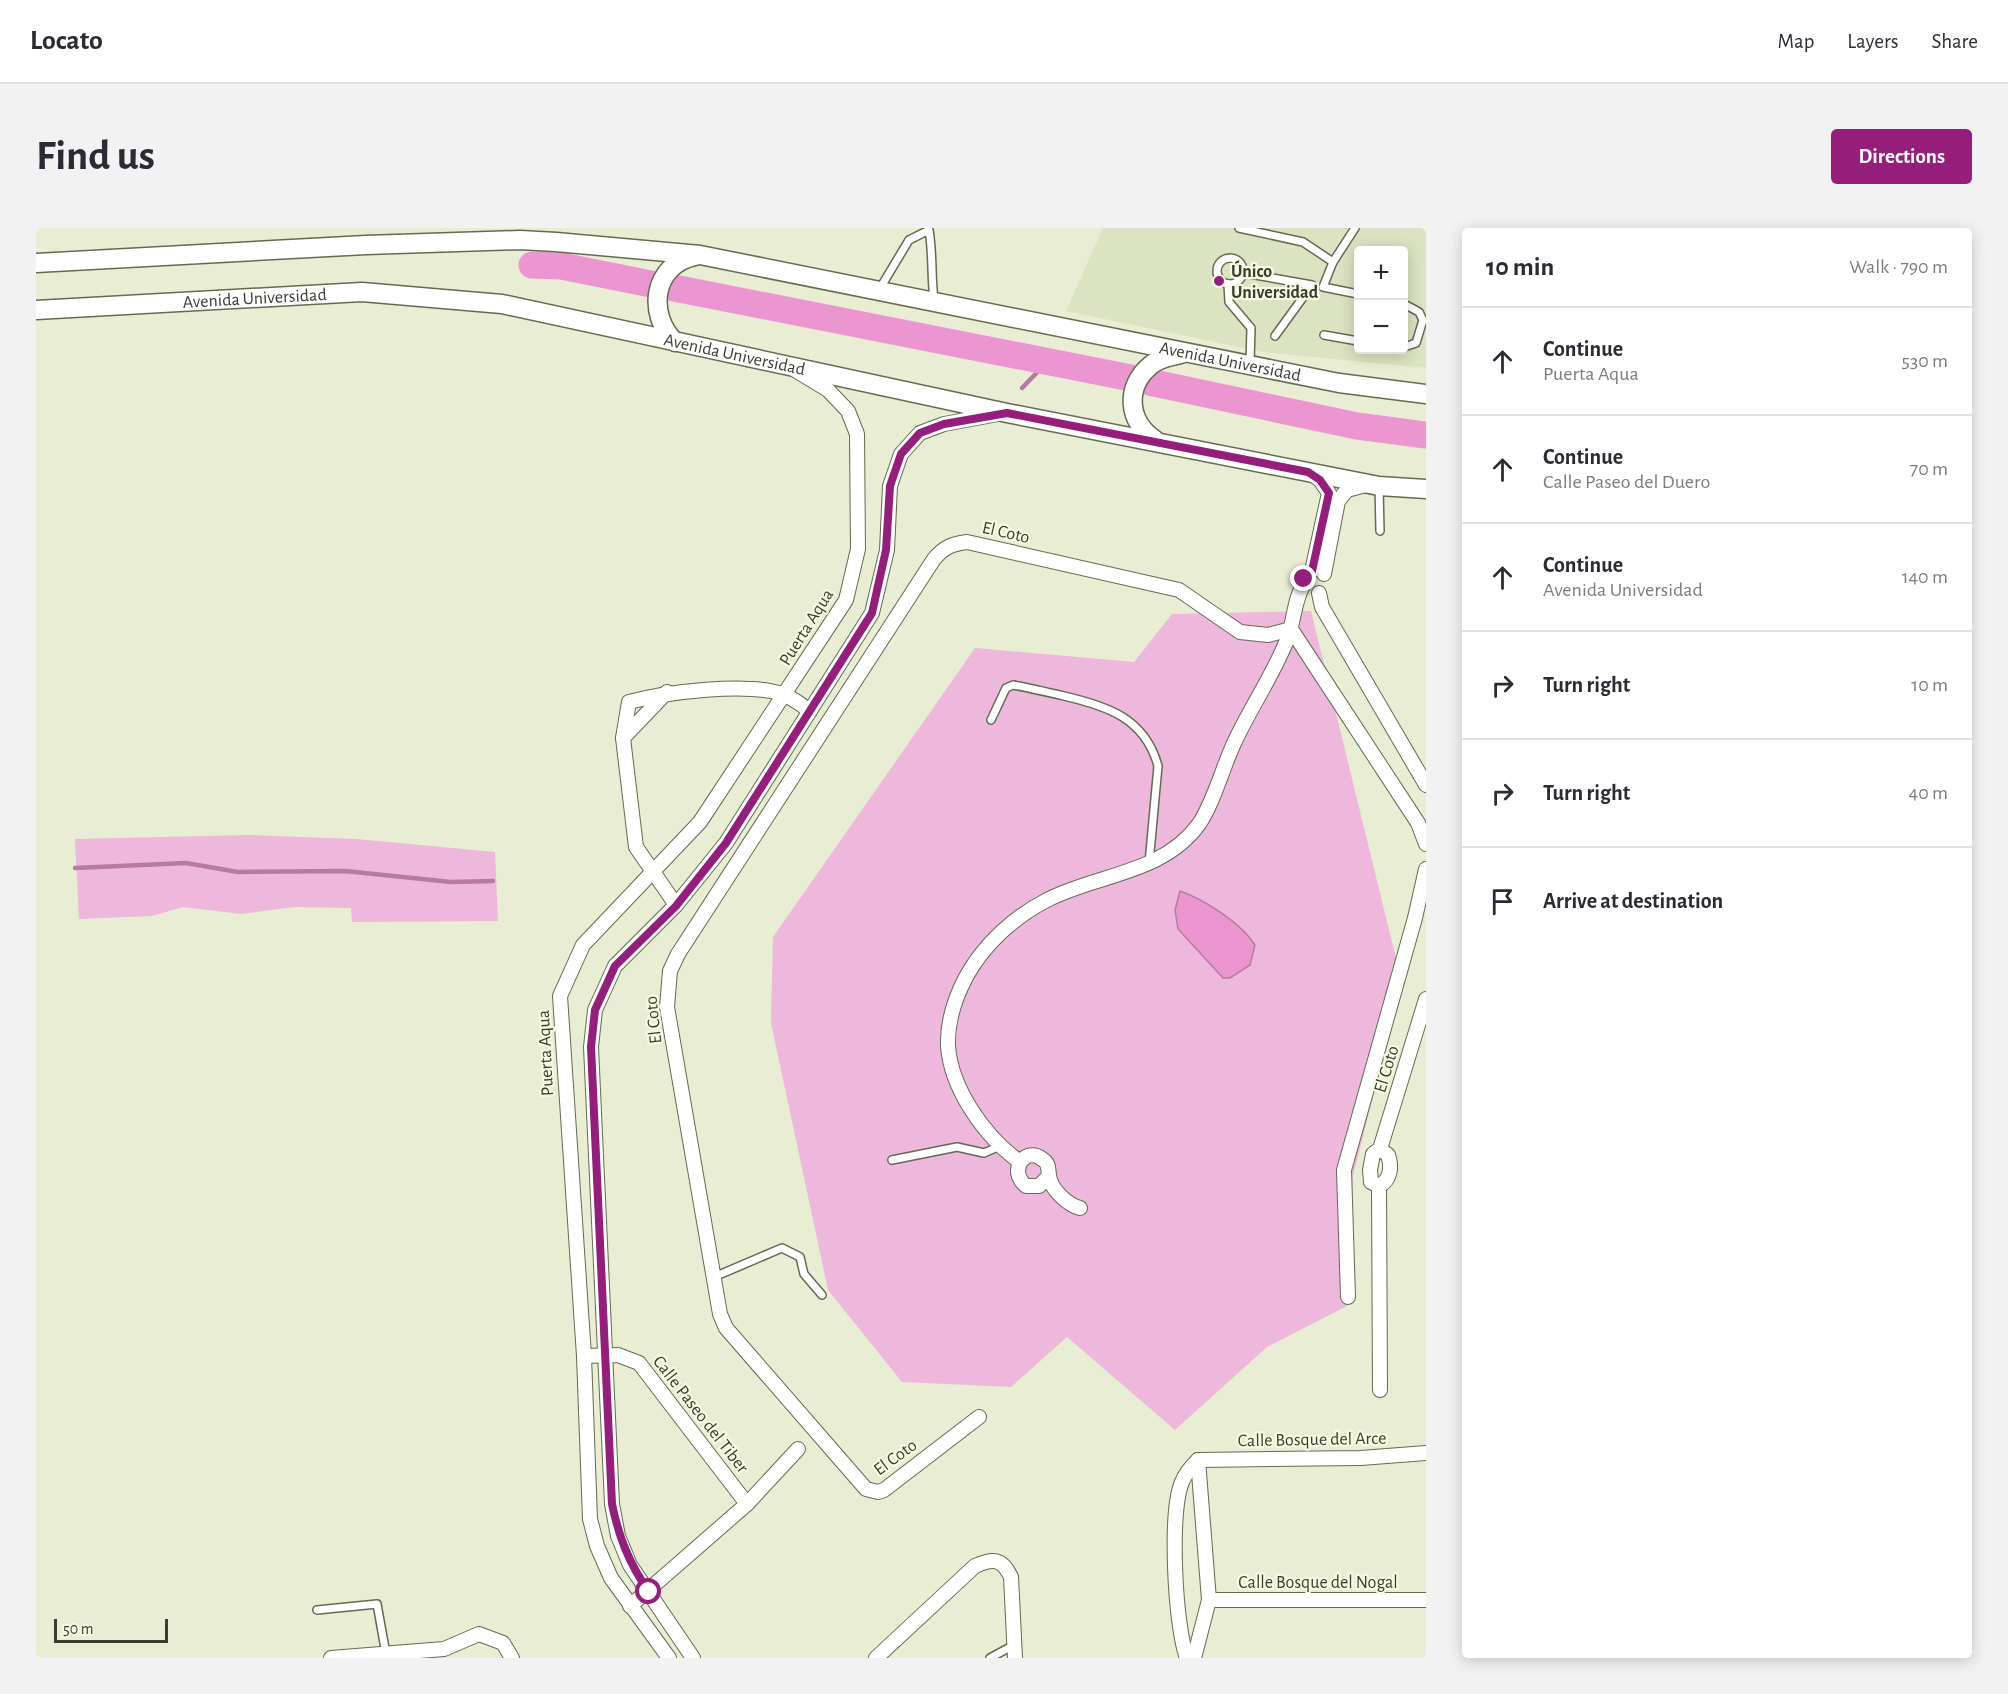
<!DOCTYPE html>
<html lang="en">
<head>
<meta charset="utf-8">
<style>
	:root { --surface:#fff; --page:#f2f2f3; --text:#2b2b33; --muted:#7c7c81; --line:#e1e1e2; --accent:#951e7a }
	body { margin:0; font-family:"Alegreya Sans",sans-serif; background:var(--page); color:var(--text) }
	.controls { position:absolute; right:18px; top:18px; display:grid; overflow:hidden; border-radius:6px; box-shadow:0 3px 15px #0003 }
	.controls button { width:54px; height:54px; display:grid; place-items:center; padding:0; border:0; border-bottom:2px solid var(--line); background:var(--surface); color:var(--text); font:30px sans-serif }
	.scale { position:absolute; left:18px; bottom:15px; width:114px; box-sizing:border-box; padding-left:6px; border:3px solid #3b3d33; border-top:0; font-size:16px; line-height:21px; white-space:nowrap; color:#3b3d33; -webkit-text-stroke:4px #f5fbe0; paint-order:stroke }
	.stop { position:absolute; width:18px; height:18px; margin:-14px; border:4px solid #951e7a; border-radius:50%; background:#fff }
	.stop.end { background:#951e7a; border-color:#fff; box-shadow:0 2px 6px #0008 }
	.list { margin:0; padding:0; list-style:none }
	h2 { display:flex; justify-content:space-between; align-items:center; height:78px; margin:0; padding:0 24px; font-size:26px }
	h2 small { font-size:20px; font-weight:400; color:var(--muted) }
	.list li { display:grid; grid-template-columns:39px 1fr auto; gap:18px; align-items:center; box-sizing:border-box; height:108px; padding:0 24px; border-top:2px solid var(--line) }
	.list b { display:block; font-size:22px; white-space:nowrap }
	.list p { margin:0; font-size:20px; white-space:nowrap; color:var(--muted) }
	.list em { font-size:20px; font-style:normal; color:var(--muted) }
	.icon { flex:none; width:33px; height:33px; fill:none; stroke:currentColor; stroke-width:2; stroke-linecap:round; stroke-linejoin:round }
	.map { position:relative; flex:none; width:1390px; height:1430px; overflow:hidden; border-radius:6px }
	header { display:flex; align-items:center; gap:36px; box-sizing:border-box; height:84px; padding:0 30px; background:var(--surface); border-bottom:2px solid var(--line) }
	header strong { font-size:28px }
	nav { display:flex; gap:33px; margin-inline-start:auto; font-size:21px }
	.intro { display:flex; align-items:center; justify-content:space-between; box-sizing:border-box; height:144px; padding:0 36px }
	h1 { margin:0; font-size:42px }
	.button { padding:15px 27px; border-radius:6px; background:var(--accent); color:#fff; font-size:21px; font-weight:700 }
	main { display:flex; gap:36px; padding:0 36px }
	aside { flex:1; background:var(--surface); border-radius:6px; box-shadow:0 3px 15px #0003 }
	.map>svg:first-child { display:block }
	.built { fill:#dce3c2; fill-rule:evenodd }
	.green { fill:#eeb7dc }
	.water { fill:#ec96d1; stroke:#b77ba2; stroke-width:1.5 }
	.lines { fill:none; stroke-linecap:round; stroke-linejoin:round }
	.stream { stroke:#b77ba2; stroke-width:4.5 }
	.river { stroke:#ec96d1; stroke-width:27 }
	.lane-casing { stroke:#656a53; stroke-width:10 }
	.street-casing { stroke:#656a53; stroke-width:16 }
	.secondary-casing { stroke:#656a53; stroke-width:21 }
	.lane { stroke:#fff; stroke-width:7 }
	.street { stroke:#fff; stroke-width:14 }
	.secondary { stroke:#fff; stroke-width:18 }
	.route { stroke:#951e7a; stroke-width:8 }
	.poi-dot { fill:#951e7a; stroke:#f5fbe0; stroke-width:2 }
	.labels { text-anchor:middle; stroke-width:4.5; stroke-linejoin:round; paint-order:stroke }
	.poi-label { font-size:18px; font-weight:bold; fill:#3b3d33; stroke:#f5fbe0; text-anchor:start }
	.street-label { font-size:18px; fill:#3b3d33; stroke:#f5fbe0 }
</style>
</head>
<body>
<header>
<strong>Locato</strong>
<nav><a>Map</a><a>Layers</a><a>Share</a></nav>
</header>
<div class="intro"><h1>Find us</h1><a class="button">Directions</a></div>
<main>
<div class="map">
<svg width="1390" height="1430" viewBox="0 0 1390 1430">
	<rect width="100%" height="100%" fill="#e8edd3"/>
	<path class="built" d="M1067,0H1390V140L1227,124L1030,83ZM1322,22H1368V122H1322Z"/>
	<g class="green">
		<path d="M1275,383L1366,755L1317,948L1311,1078L1231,1119L1139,1202L1031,1109L975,1159L866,1154L792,1062L735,795L737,709L939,420L1098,434L1136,386Z"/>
		<path d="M214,607L320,611L459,624L462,693L316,694L315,680L258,679L205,686L147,679L116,688L43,691L39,611Z"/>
	</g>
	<path class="water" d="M1144,663C1169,672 1205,695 1219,717L1214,737L1194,750H1187L1142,701L1139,682Z"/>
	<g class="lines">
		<g class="stream">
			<path d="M986,160L1013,132"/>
			<path d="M39,640L150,635L202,644L309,643L415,654L457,653"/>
		</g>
		<g class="river">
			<path d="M496,37L525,38L615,56"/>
			<path d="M633,59L1095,150"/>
			<path d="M1113,154L1321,198L1390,207"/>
		</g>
		<g class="lane-casing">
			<g id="lane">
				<path d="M1203,0L1267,14L1297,34"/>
				<path d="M1319,0L1297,34L1287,59L1322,66"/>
				<circle cx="1194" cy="43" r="13"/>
				<path d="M1208,45L1276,57L1239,108"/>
				<path d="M1192,56L1193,74L1215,100L1214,135"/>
				<path d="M843,62L873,12L893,2C897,25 895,48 898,72"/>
				<path d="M1368,76L1383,84L1387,92L1380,115L1368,119"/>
				<path d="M1288,107L1322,113"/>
				<path d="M1343,258L1344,303"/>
				<path d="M955,492L970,460L977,457C994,460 1011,464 1028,468C1071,478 1109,490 1122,538L1113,635"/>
				<path d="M856,932L921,919L948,925L964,918"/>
				<path d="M678,1049L746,1020L764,1029L768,1046L786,1067"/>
				<path d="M281,1382L341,1376L350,1426"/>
				<path d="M954,1430L978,1417"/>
			</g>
		</g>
		<g class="street-casing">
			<g id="street">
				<path d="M1274,245L1284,252L1293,265L1276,343"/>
				<path d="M1288,346L1302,273L1311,262L1330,257"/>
				<path d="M1283,365L1286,379L1390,557"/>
				<path d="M587,510L631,464"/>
				<path d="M640,677L600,619L587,510L593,474C631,464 710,454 746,466C756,469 765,477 774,483"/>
				<path d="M1344,921L1390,771"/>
				<path d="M984,934C949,909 915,861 912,818C911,793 919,770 930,749C948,716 978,689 1011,672C1061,646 1127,646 1163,596C1178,574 1187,538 1199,513C1215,479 1237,447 1251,412C1258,395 1258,371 1268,356"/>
				<path d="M1012,949L1003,958H990C971,942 990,918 1006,931C1013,935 1012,940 1013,947C1014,961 1032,977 1044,980"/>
				<path d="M1343,958L1344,1162"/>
				<path d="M1343,958L1335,954L1334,942L1337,926L1344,921"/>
				<path d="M1343,958C1355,952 1356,938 1352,927L1344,921"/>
				<path d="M1312,1069L1308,942L1379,690L1390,641"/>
				<path d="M548,1128L582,1127L603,1135L711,1276"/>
				<path d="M943,1189L848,1262L842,1264L830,1261L690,1100L684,1086L631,779L634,743L642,726L898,331C908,319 916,316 931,314L1143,362L1204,404L1232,407L1255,401L1382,595L1390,616"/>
				<path d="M1162,1232L1325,1230L1390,1225"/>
				<path d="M1173,1372H1390"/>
				<path d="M594,1378L711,1276L762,1221"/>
				<path d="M295,1430L408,1421L443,1406L467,1415L476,1430"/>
				<path d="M633,1430L575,1350L561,1318L554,1291L548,1128L524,768L547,717L664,594L810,372L822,321L821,206L812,183L792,162L759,142"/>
				<path d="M657,1430L594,1337L582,1308L576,1276L555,819L559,782L579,738L640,677L690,615L836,385L851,322L854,258L865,226L884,205L908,196L962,186"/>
				<path d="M840,1430L939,1338C957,1330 966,1330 975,1349L979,1430"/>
				<path d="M1151,1430C1139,1399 1133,1284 1146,1254C1149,1246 1156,1238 1162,1232"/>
				<path d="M1158,1430L1173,1372L1162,1232"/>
			</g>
		</g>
		<g class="secondary-casing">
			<g id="secondary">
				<path id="s1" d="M0,35L330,17L484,12L520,14L664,27L1303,155L1390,166"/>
				<path id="s2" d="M0,82L326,64L466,76L971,185L1343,258L1390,261"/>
				<path d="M639,114C611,87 616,37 659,28"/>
				<path d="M1119,212C1092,194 1088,159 1115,137C1123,130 1135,128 1145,126"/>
			</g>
		</g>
		<use href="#lane" class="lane"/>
		<use href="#street" class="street"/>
		<use href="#secondary" class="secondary"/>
	</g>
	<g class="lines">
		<path class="route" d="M613,1364C593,1335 583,1310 576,1276L555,819L559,782L579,738L640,678L690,615L836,385L850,322L854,258L865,226L884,205L908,196L971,185L1272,244L1284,252L1293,265L1276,343L1268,351"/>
	</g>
	<circle class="poi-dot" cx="1183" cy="53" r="6"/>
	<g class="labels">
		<g class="poi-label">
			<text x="1195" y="49">Único<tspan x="1195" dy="21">Universidad</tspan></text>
		</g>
		<g class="street-label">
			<text dy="6" stroke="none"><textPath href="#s2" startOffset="219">Avenida Universidad</textPath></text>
			<text dy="6" stroke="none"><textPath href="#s2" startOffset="705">Avenida Universidad</textPath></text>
			<text dy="6" stroke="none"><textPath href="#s1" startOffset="1206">Avenida Universidad</textPath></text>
			<text transform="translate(970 304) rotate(13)" y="6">El Coto</text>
			<text transform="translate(770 399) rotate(-58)" y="6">Puerta Aqua</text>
			<text transform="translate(617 792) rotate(-96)" y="6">El Coto</text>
			<text transform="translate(509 825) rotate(-93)" y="6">Puerta Aqua</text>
			<text transform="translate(1350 841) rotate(-73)" y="6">El Coto</text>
			<text transform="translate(665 1186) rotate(52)" y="6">Calle Paseo del Tiber</text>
			<text transform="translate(1276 1211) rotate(-1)" y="6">Calle Bosque del Arce</text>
			<text transform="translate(859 1229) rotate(-36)" y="6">El Coto</text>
			<text x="1282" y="1360">Calle Bosque del Nogal</text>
		</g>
	</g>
</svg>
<div class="controls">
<button>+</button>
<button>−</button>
</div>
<div class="scale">50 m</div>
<div class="stop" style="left:613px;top:1364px"></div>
<div class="stop end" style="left:1268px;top:351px"></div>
</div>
<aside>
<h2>10 min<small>Walk · 790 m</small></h2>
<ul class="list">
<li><svg class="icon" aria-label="ahead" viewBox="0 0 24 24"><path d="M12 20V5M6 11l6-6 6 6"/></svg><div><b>Continue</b><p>Puerta Aqua</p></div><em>530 m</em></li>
<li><svg class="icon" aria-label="ahead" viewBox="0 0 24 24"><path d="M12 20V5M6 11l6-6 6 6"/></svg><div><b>Continue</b><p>Calle Paseo del Duero</p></div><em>70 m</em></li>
<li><svg class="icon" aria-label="ahead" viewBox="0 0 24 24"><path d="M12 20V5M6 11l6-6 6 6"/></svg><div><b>Continue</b><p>Avenida Universidad</p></div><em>140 m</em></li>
<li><svg class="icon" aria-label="right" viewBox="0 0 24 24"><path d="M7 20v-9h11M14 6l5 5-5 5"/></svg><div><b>Turn right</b></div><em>10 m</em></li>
<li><svg class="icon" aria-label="right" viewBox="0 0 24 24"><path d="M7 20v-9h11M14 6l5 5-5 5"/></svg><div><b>Turn right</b></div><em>40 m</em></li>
<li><svg class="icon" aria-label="arrive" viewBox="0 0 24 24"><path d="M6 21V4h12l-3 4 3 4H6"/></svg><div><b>Arrive at destination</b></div></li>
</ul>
</aside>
</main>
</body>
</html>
